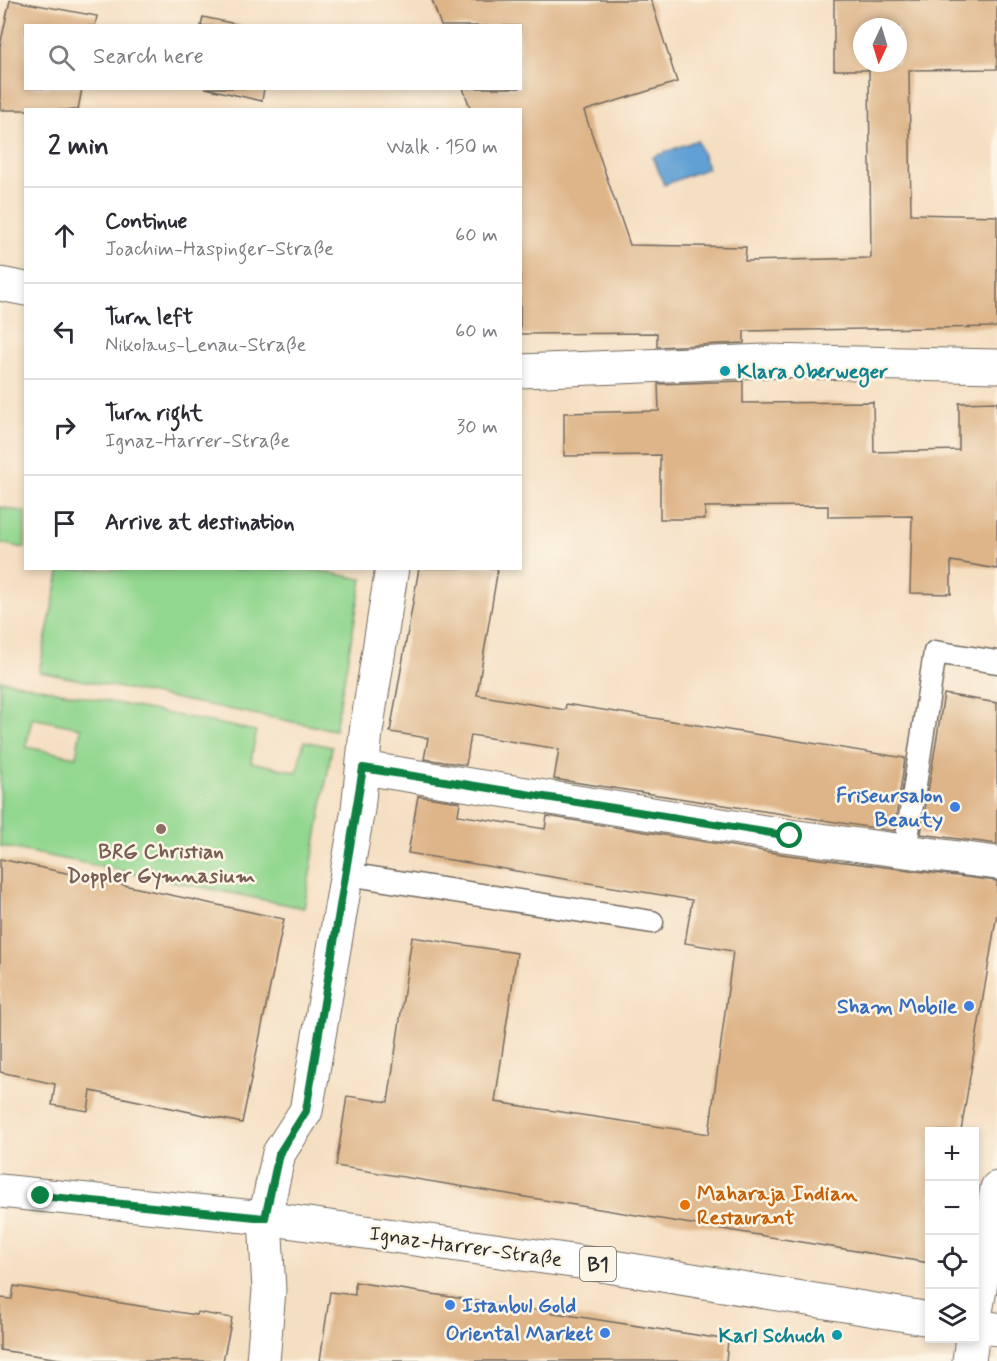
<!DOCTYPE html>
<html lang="en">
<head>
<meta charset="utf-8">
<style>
	:root { --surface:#fff; --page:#f2f2f3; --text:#2b2b33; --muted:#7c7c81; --line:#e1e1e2 }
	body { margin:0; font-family:Mynerve,sans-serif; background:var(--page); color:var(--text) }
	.controls { position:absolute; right:18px; bottom:18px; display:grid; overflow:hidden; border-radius:0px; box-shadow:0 3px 9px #0003 }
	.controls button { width:54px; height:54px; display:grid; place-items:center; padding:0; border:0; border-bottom:2px solid var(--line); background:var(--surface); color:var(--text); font:30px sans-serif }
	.compass { position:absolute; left:853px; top:18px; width:54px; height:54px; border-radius:50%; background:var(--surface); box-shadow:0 3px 9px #0003; rotate:184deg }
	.stop { position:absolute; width:18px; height:18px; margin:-14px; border:4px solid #0b8043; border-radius:50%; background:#fff }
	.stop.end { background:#0b8043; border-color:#fff; box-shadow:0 2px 6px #0008 }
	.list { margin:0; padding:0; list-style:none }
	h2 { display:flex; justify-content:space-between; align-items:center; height:78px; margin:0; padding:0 24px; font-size:26px }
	h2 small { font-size:20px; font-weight:400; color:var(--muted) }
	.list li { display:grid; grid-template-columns:39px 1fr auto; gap:18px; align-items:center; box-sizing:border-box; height:96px; padding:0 24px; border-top:2px solid var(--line) }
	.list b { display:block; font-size:22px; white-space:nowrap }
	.list p { margin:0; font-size:20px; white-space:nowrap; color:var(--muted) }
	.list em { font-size:20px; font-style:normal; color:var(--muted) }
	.icon { flex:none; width:33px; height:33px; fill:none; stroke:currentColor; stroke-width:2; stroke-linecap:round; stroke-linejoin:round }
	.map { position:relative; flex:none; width:997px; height:1361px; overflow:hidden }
	.search { position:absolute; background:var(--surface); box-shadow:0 3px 9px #0003; left:24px; top:24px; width:498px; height:66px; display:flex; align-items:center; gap:15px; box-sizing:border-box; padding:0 21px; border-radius:0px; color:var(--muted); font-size:22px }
	.panel { position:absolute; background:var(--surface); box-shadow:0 3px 9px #0003; left:24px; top:108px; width:498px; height:462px; border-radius:0px }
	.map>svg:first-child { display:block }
	.green { fill:#92d790; stroke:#5e815e; stroke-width:1.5; fill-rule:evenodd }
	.water { fill:#61a0d4; stroke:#466680; stroke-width:1.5 }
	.building { fill:#deb589; fill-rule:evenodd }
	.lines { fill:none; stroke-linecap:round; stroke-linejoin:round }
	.service-casing { stroke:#726a60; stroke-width:25 }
	.minor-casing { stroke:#726a60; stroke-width:35 }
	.tertiary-casing { stroke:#726a60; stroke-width:35 }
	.primary-casing { stroke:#726a60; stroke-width:35 }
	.service { stroke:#fff; stroke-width:22 }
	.minor { stroke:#fff; stroke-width:33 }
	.tertiary { stroke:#fff; stroke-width:33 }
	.primary { stroke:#fff; stroke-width:33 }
	.route { stroke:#0b8043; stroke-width:8 }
	.culture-dot { fill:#0f9aa8; stroke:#fcf5e5; stroke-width:2 }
	.shop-dot { fill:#3f7fe0; stroke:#fcf5e5; stroke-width:2 }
	.education-dot { fill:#8d6e63; stroke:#fcf5e5; stroke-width:2 }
	.food-dot { fill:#e8710a; stroke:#fcf5e5; stroke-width:2 }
	.labels { text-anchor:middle; stroke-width:5; stroke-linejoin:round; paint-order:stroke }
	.shield { fill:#fcf5e5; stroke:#6a6863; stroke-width:1.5 }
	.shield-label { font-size:20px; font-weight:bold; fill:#2b2b2b }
	.culture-label { font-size:21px; font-weight:bold; fill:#0d838f; stroke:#fcf5e5; text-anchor:start }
	.shop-label { font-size:21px; font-weight:bold; fill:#366cbe; stroke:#fcf5e5; text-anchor:end }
	.education-label { font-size:21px; font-weight:bold; fill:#785e54; stroke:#fcf5e5 }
	.food-label { font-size:21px; font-weight:bold; fill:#c56008; stroke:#fcf5e5; text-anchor:start }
	.street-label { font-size:21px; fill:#2b2b2b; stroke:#fcf5e5 }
</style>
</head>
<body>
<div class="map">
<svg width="997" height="1361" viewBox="0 0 997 1361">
	<rect width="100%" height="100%" fill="#fcf5e5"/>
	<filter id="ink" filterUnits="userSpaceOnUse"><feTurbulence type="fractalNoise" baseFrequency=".0167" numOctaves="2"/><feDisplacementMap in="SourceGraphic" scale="12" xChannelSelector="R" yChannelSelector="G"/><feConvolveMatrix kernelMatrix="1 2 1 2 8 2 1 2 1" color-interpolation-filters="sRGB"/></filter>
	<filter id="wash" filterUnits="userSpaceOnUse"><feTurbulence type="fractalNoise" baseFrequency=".008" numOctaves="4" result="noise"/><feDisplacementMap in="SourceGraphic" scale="24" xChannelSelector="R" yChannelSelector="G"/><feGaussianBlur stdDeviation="1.35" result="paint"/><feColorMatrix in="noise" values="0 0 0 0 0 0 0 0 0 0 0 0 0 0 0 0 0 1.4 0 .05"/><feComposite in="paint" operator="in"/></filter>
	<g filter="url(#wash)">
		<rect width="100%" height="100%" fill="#f5dfc3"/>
		<g class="green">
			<path d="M0,507L25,512V548L0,543Z"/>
			<path d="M310,569L362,579L335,730L39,672L60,569Z"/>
			<path d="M0,680L256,731L251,762L297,772L304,741L332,747L304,908L0,846ZM32,718L81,728L76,757L26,747Z"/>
		</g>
		<path class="water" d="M697,140L708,168L664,185L653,157Z"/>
		<g id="blocks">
			<g class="building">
				<path d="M10,0L97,16L95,26H26V88H82L78,110H0V46Z"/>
				<path d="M432,0H651L677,82L584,111L630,245L746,247L745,261L871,258L869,70H834V0H997V69L909,70L911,214L997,216V327L744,331V343L657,347V333L520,334V110H471L463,88H520V26H441ZM862,27H898V63H862Z"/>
				<path d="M203,17L245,26H201Z"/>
				<path d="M205,88H264L262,101Z"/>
				<path d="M743,381V403L873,402L874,452L959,450V403L997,402V569L951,561V594L910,593L912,516L828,517V506L705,507V519H660V455L564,456V413L659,411L658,384Z"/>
				<path d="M419,568H498L477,695L565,710L566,704L905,758L894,831L554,779L559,749L471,735L466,765L424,759L428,738L390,732Z"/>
				<path d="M944,694L997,703V844L921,834Z"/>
				<path d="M418,796L460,802L458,815L545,829L547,816L788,855L997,881V913L961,1131H930V1263L336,1166L347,1096L388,1102L412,937L517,953L495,1102L709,1134L733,951L685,943L692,900L408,853Z"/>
				<path d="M0,859L284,919L242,1123L91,1091L88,1111L52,1105L55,1084L0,1072Z"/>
				<path d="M355,1282L728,1340L726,1361H320L330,1292L355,1295Z"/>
				<path d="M14,1286L196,1315L197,1312L232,1318L223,1361H73L0,1350V1298L12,1299Z"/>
			</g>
		</g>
	</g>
	<g filter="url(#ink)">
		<use href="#blocks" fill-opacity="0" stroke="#726a60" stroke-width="1.5"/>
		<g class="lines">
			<g class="service-casing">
				<g id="service">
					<path d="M905,851L935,652L997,662"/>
					<path d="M347,874L652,922"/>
				</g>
			</g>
			<g class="minor-casing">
				<g id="minor">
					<path d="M0,284L26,289"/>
					<path d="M520,371L765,361L997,366"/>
					<path d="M363,768L790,836L997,863"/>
					<path d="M263,1361L269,1290L265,1218L279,1153L306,1111L358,809L366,732L392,568"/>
				</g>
			</g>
			<g class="tertiary-casing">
				<g id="tertiary">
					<path d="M974,1324L997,1188"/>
					<path d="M969,1361L972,1338"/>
				</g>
			</g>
			<g class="primary-casing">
				<g id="primary">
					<path d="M0,1191L265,1218L601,1265L930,1319"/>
					<path d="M974,1326L997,1329"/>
				</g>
			</g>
			<use href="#service" class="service"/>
			<use href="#minor" class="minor"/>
			<use href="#tertiary" class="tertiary"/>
			<use href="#primary" class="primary"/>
		</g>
	</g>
	<g class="lines" filter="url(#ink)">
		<path class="route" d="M41,1196L265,1218L279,1154L306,1111L363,768L790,836"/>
	</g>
	<g class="culture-dot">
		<circle cx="725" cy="371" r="6"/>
		<circle cx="837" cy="1335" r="6"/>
	</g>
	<g class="shop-dot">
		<circle cx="955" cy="807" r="6"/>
		<circle cx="969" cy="1006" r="6"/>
		<circle cx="450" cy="1305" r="6"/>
		<circle cx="605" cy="1333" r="6"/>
	</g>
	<circle class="education-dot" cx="161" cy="829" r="6"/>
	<circle class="food-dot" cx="685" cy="1205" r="6"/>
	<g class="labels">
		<rect class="shield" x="580" y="1247" width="36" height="34" rx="4.5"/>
		<g class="shield-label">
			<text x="598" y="1271">B1</text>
		</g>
		<g class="culture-label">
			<text x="737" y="378">Klara Oberweger</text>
			<text x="825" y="1342" text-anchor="end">Karl Schuch</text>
		</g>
		<g class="shop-label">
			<text x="943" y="802">Friseursalon<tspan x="943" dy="24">Beauty</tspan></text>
			<text x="957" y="1013">Sham Mobile</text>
			<text x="462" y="1312" text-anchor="start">Istanbul Gold</text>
			<text x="593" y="1340">Oriental Market</text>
		</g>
		<g class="education-label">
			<text x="161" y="858">BRG Christian<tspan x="161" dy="24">Doppler Gymnasium</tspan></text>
		</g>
		<g class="food-label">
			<text x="697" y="1200">Maharaja Indian<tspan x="697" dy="24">Restaurant</tspan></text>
		</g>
		<g class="street-label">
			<text transform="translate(466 1246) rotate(8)" y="7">Ignaz-Harrer-Straße</text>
		</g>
	</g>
</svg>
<div class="controls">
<button>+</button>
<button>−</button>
<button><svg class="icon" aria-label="locate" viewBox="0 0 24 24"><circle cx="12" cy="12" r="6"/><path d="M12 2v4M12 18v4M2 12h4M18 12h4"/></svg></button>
<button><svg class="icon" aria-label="layers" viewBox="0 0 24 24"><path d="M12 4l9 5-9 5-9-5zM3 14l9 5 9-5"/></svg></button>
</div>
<svg class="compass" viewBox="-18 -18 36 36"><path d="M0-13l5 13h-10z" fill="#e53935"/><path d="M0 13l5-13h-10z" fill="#7c7c81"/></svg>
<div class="stop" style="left:790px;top:836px"></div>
<div class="stop end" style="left:41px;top:1196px"></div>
<div class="search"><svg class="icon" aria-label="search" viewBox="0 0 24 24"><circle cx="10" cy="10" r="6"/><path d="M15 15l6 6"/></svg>Search here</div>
<section class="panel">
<h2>2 min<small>Walk · 150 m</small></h2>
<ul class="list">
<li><svg class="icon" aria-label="ahead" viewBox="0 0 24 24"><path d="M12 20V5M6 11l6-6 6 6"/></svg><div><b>Continue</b><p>Joachim-Haspinger-Straße</p></div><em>60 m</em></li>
<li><svg class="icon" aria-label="left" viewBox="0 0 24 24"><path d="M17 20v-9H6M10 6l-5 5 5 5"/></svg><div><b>Turn left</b><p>Nikolaus-Lenau-Straße</p></div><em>60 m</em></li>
<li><svg class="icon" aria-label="right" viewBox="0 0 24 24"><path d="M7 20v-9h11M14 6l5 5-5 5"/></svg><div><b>Turn right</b><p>Ignaz-Harrer-Straße</p></div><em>30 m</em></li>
<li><svg class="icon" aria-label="arrive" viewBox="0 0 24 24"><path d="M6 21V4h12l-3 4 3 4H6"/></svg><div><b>Arrive at destination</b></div></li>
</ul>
</section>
</div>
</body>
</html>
